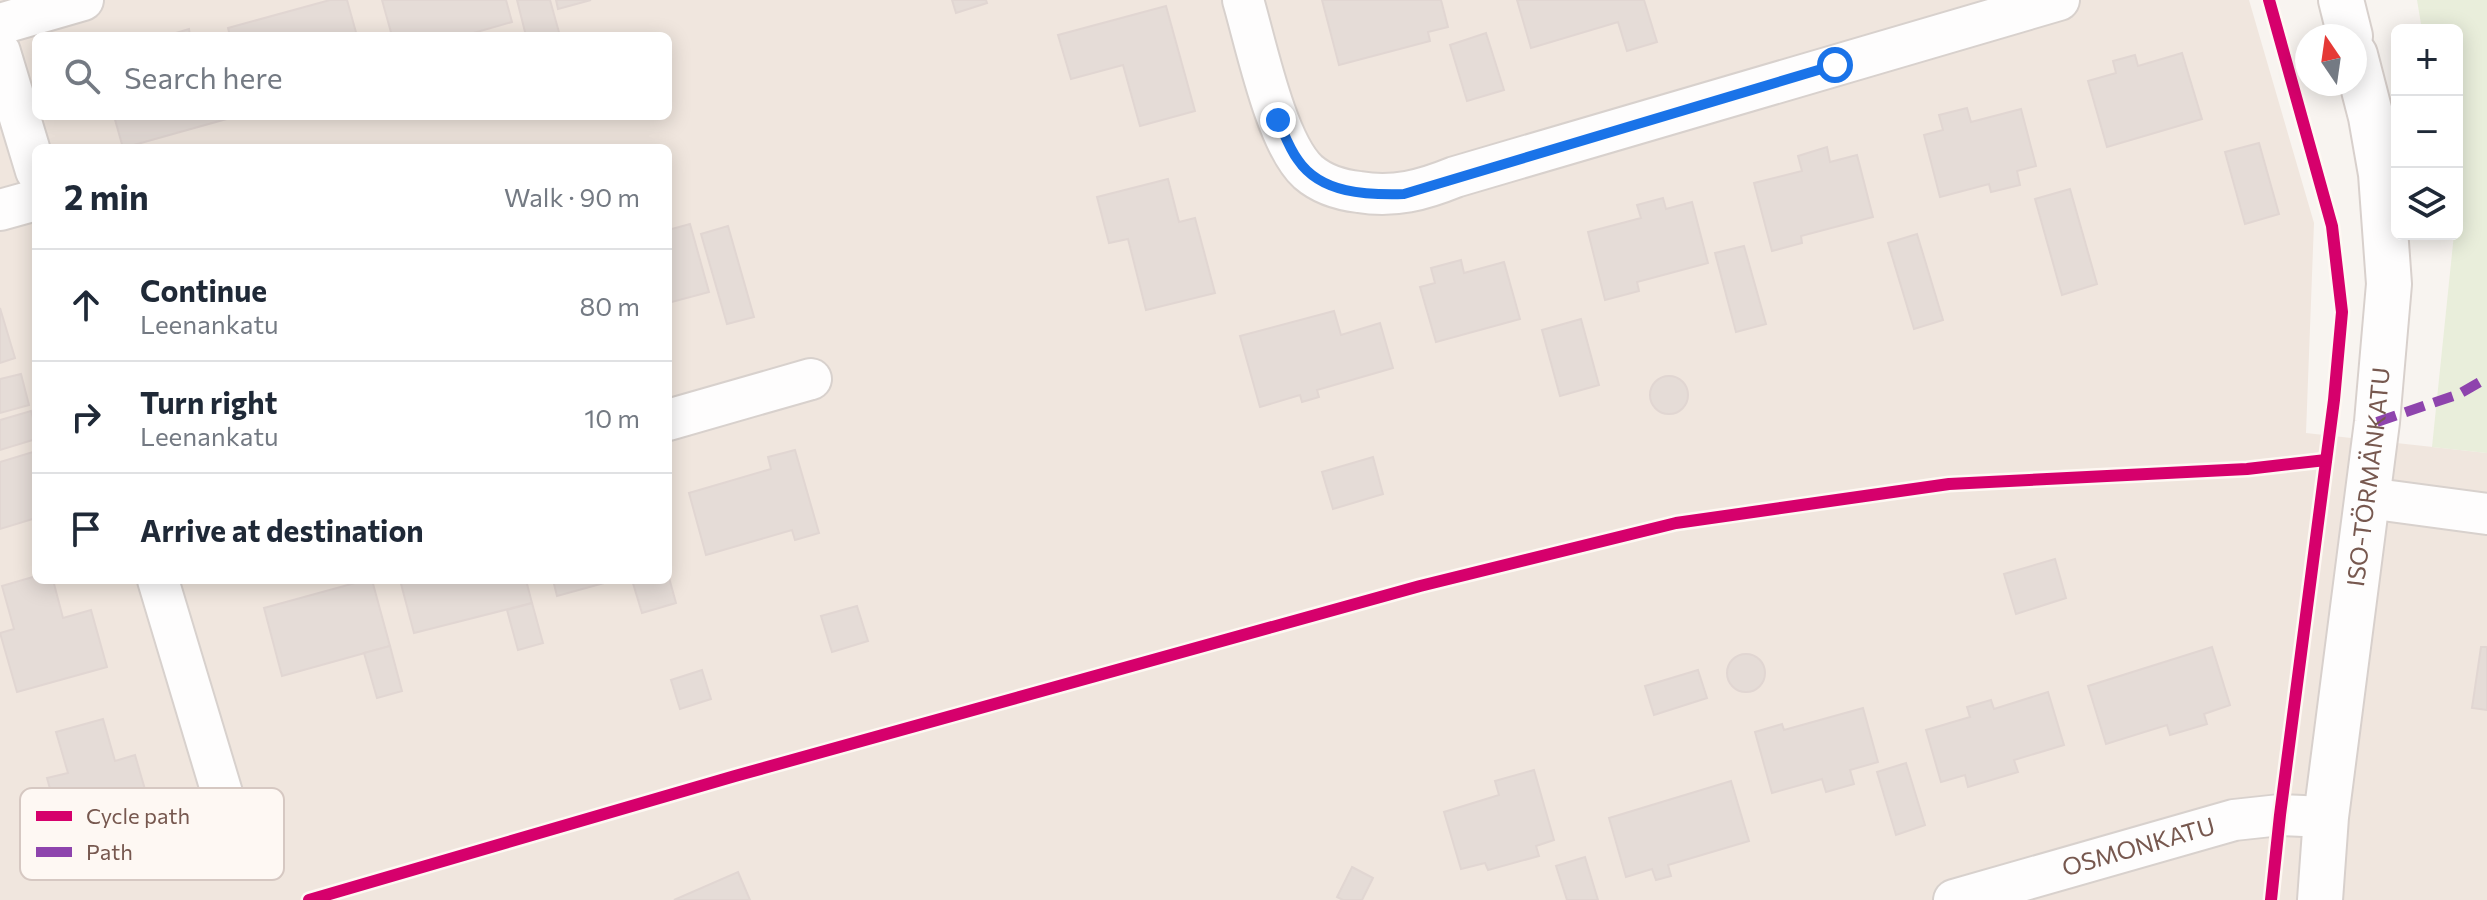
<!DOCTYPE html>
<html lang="en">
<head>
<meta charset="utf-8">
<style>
	:root { --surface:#fff; --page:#f6f6f7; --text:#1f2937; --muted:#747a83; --line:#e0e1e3 }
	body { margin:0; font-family:Commissioner,sans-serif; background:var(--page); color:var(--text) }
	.controls { position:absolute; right:24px; top:24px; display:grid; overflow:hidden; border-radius:12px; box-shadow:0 4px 20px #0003 }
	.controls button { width:72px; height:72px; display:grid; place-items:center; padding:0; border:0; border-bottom:2px solid var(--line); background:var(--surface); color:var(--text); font:40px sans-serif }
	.compass { position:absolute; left:2295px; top:24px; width:72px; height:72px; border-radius:50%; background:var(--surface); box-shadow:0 4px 20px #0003; rotate:347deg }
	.stop { position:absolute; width:24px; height:24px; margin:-18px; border:6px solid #1a73e8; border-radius:50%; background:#fff }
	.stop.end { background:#1a73e8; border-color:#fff; box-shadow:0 2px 8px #0008 }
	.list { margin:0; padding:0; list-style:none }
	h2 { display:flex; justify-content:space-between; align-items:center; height:104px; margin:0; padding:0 32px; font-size:34px }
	h2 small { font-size:26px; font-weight:400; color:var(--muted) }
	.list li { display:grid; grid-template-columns:52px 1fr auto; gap:24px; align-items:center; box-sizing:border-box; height:112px; padding:0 32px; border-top:2px solid var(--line) }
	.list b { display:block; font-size:30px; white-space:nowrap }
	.list p { margin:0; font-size:26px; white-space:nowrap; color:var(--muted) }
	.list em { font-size:26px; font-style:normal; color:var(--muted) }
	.icon { flex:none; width:44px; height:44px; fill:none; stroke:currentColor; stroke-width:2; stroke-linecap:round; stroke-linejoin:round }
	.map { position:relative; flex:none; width:2487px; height:900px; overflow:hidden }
	.search { position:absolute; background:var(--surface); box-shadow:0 4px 20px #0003; left:32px; top:32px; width:640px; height:88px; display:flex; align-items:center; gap:20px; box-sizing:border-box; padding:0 28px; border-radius:12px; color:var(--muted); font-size:30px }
	.panel { position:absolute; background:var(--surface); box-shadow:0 4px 20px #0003; left:32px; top:144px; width:640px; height:440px; border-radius:12px }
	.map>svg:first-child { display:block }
	.residential { fill:#f0e6de; fill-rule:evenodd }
	.green { fill:#e9eedb }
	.building { fill:#e5dcd7; stroke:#e1d6d2; stroke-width:2 }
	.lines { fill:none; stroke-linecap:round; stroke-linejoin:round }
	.street-casing { stroke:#d8d1cd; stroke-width:44 }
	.secondary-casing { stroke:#d8d0cc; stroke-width:48 }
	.street { stroke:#fefdfd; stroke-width:40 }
	.secondary { stroke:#fefdfd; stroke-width:44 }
	.quiet { stroke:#8e44ad; stroke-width:10; stroke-dasharray:20 10; stroke-linecap:butt }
	.cycleway-casing { stroke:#fef8f3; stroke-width:17 }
	.cycleway { stroke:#d6006c; stroke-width:12 }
	.route { stroke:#1a73e8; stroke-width:10 }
	.labels { text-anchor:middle; stroke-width:8; stroke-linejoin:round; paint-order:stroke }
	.street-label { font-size:24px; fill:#77584f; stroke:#fef8f3 }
	.key { fill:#fef8f3; stroke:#d6c8c2; stroke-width:2 }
	.key-label { font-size:22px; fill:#77584f }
</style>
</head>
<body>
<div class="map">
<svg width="2487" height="900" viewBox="0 0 2487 900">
	<rect width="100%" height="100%" fill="#f8f4f0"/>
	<path class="residential" d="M0,0H2249L2314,223L2306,433L2487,453V900H0ZM36,36H668V116H36ZM36,148H668V580H36Z"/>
	<path class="green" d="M2417,0H2487V453L2432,447L2454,234H2457V30H2422Z"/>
	<g class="building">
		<path d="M330,0H347L357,36H230L228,28Z"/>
		<path d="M382,0H506L512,22L463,36H392Z"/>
		<path d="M517,0H550L560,36H526Z"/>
		<path d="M556,0H591L558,9Z"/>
		<path d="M952,0H986L987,3L956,13Z"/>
		<path d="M1322,0H1441L1448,27L1428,32L1430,41L1339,65Z"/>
		<path d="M1517,0H1644L1657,42L1627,51L1618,22L1531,48Z"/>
		<path d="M1166,6L1195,111L1140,126L1123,65L1071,79L1058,35Z"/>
		<path d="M189,29L190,36H169V35Z"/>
		<path d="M1486,33L1504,90L1467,101L1450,45Z"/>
		<path d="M2182,53L2202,119L2107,147L2088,81L2116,73L2113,61L2135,55L2138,66Z"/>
		<path d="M1967,108L1971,122L2021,109L2036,166L2017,171L2020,185L1991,192L1989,184L1940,197L1924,135L1943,130L1939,115Z"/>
		<path d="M114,116H229L230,118L123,148Z"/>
		<path d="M2259,143L2279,214L2245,224L2225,152Z"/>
		<path d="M1827,147L1830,162L1857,155L1873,217L1801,236L1802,243L1772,251L1754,183L1802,171L1798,156Z"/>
		<path d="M1168,179L1179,222L1195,218L1215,293L1146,310L1128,239L1109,243L1097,197Z"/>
		<path d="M2070,189L2097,284L2062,295L2035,199Z"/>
		<path d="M1663,198L1666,209L1692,202L1708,263L1637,282L1639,291L1605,300L1588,232L1641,218L1637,205Z"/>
		<path d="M690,224L709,292L668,303V230Z"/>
		<path d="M728,226L754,317L727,324L701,234Z"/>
		<path d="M1917,234L1943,320L1914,329L1888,243Z"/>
		<path d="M1744,246L1766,324L1736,332L1715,253Z"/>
		<path d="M1461,260L1464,273L1504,262L1520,319L1436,342L1420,287L1435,283L1431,268Z"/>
		<path d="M0,308L15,358L0,363Z"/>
		<path d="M1334,311L1341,335L1380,323L1393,368L1317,390L1319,397L1302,402L1300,395L1260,407L1240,336Z"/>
		<path d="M1581,319L1599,385L1560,396L1542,330Z"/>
		<path d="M21,374L29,405L0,413V379Z"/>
		<circle cx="1669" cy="395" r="19"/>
		<path d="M31,411L36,428V439L0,450V420Z"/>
		<path d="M795,450L819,533L795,540L792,530L706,555L689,493L771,469L768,457Z"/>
		<path d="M36,451V518L0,529V462Z"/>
		<path d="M1373,457L1383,494L1333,509L1322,472Z"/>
		<path d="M2055,559L2066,598L2016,614L2004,574Z"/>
		<path d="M668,574L676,603L642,613L632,580H668Z"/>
		<path d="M36,576V580H53L63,618L91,610L107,667L17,692L0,633L14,629L2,586Z"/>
		<path d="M366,580H372L390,646L282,676L264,608Z"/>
		<path d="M400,580H526L532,603L414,633Z"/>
		<path d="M553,580H615L557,596Z"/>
		<path d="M532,603L543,643L518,650L507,610Z"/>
		<path d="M857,606L868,641L832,652L821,616Z"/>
		<path d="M390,646L402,691L377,698L364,653Z"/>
		<path d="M2212,647L2230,705L2204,714L2207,724L2170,735L2167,725L2106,744L2088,686Z"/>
		<path d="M2481,647H2487V710L2472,708Z"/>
		<circle cx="1746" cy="673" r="19"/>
		<path d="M702,670L711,699L680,709L671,680Z"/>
		<path d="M1698,670L1707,698L1654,715L1645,686Z"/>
		<path d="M2048,692L2064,745L2014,760L2018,772L1968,787L1965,775L1941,782L1926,730L1970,717L1967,707L1991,700L1994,709Z"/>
		<path d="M1863,708L1878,762L1850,770L1854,784L1826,792L1822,779L1772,793L1755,732L1782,724L1784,730Z"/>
		<path d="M103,719L115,761L135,755L151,810L63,835L47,778L68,773L56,732Z"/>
		<path d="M1906,763L1925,825L1896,835L1877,772Z"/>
		<path d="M1534,770L1554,840L1536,846L1539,856L1488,870L1485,863L1461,869L1444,812L1499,795L1495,781Z"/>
		<path d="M1731,781L1749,841L1668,865L1671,876L1656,880L1652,869L1626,877L1609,818Z"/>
		<path d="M1585,857L1598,900H1567L1556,866Z"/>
		<path d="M1352,867L1373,878L1362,900H1343L1337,897Z"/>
		<path d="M738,872L750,900H674Z"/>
	</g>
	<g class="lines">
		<g class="street-casing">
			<g id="street">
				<path d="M1243,0C1256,44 1276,143 1308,172C1323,185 1341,190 1359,192C1394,198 1423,190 1455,177L2059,0"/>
				<path d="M0,24L83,0"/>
				<path d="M0,52L36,171"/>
				<path d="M0,210L36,200"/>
				<path d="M668,420L811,379"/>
				<path d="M2368,498L2487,514"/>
				<path d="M158,580L231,823"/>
				<path id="s1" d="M1954,900L2234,820L2280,815L2326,817"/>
			</g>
		</g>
		<g class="secondary-casing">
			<g id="secondary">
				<path d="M2341,0L2350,36"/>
				<path id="s2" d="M2320,900L2326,817L2377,422L2389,284L2381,174L2371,117L2355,55"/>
			</g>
		</g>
		<use href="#street" class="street"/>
		<use href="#secondary" class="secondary"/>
		<path class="quiet" d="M2377,422L2459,394L2487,378"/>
		<g class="cycleway-casing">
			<g id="cycleway">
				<path d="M2269,0L2332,226L2342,312L2334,400L2280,815L2271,900"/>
				<path d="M309,900L735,776L1420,586L1676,523L1949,484L2247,469L2326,460"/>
			</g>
		</g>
		<use href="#cycleway" class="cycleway"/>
	</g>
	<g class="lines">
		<path class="route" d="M1278,120C1284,133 1289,148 1298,160C1321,194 1367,195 1404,194L1835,65"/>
	</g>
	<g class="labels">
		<g class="street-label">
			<text dy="8" stroke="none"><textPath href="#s2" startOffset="426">ISO-TÖRMÄNKATU</textPath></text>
			<text dy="8" stroke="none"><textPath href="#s1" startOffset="192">OSMONKATU</textPath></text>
		</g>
	</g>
	<rect x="20" y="788" width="264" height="92" rx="12" class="key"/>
	<rect x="36" y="811" width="36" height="10" fill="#d6006c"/>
	<rect x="36" y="847" width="36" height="10" fill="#8e44ad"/>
	<g class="key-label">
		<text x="86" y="824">Cycle path</text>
		<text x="86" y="860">Path</text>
	</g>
</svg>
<div class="controls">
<button>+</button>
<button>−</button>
<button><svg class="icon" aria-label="layers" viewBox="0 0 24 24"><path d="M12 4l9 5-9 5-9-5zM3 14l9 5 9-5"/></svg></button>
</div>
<svg class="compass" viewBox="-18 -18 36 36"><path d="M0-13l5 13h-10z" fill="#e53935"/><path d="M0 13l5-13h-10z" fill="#747a83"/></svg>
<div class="stop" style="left:1835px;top:65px"></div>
<div class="stop end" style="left:1278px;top:120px"></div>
<div class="search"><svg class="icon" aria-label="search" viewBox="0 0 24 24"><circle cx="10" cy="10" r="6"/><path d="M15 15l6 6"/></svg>Search here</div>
<section class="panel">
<h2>2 min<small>Walk · 90 m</small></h2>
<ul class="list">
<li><svg class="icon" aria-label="ahead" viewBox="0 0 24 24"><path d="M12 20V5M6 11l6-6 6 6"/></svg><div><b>Continue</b><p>Leenankatu</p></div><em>80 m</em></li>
<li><svg class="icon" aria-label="right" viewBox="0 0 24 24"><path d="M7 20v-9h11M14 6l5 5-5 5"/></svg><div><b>Turn right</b><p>Leenankatu</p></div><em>10 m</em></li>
<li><svg class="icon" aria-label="arrive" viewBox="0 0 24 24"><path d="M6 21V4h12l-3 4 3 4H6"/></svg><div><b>Arrive at destination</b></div></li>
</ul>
</section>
</div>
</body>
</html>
